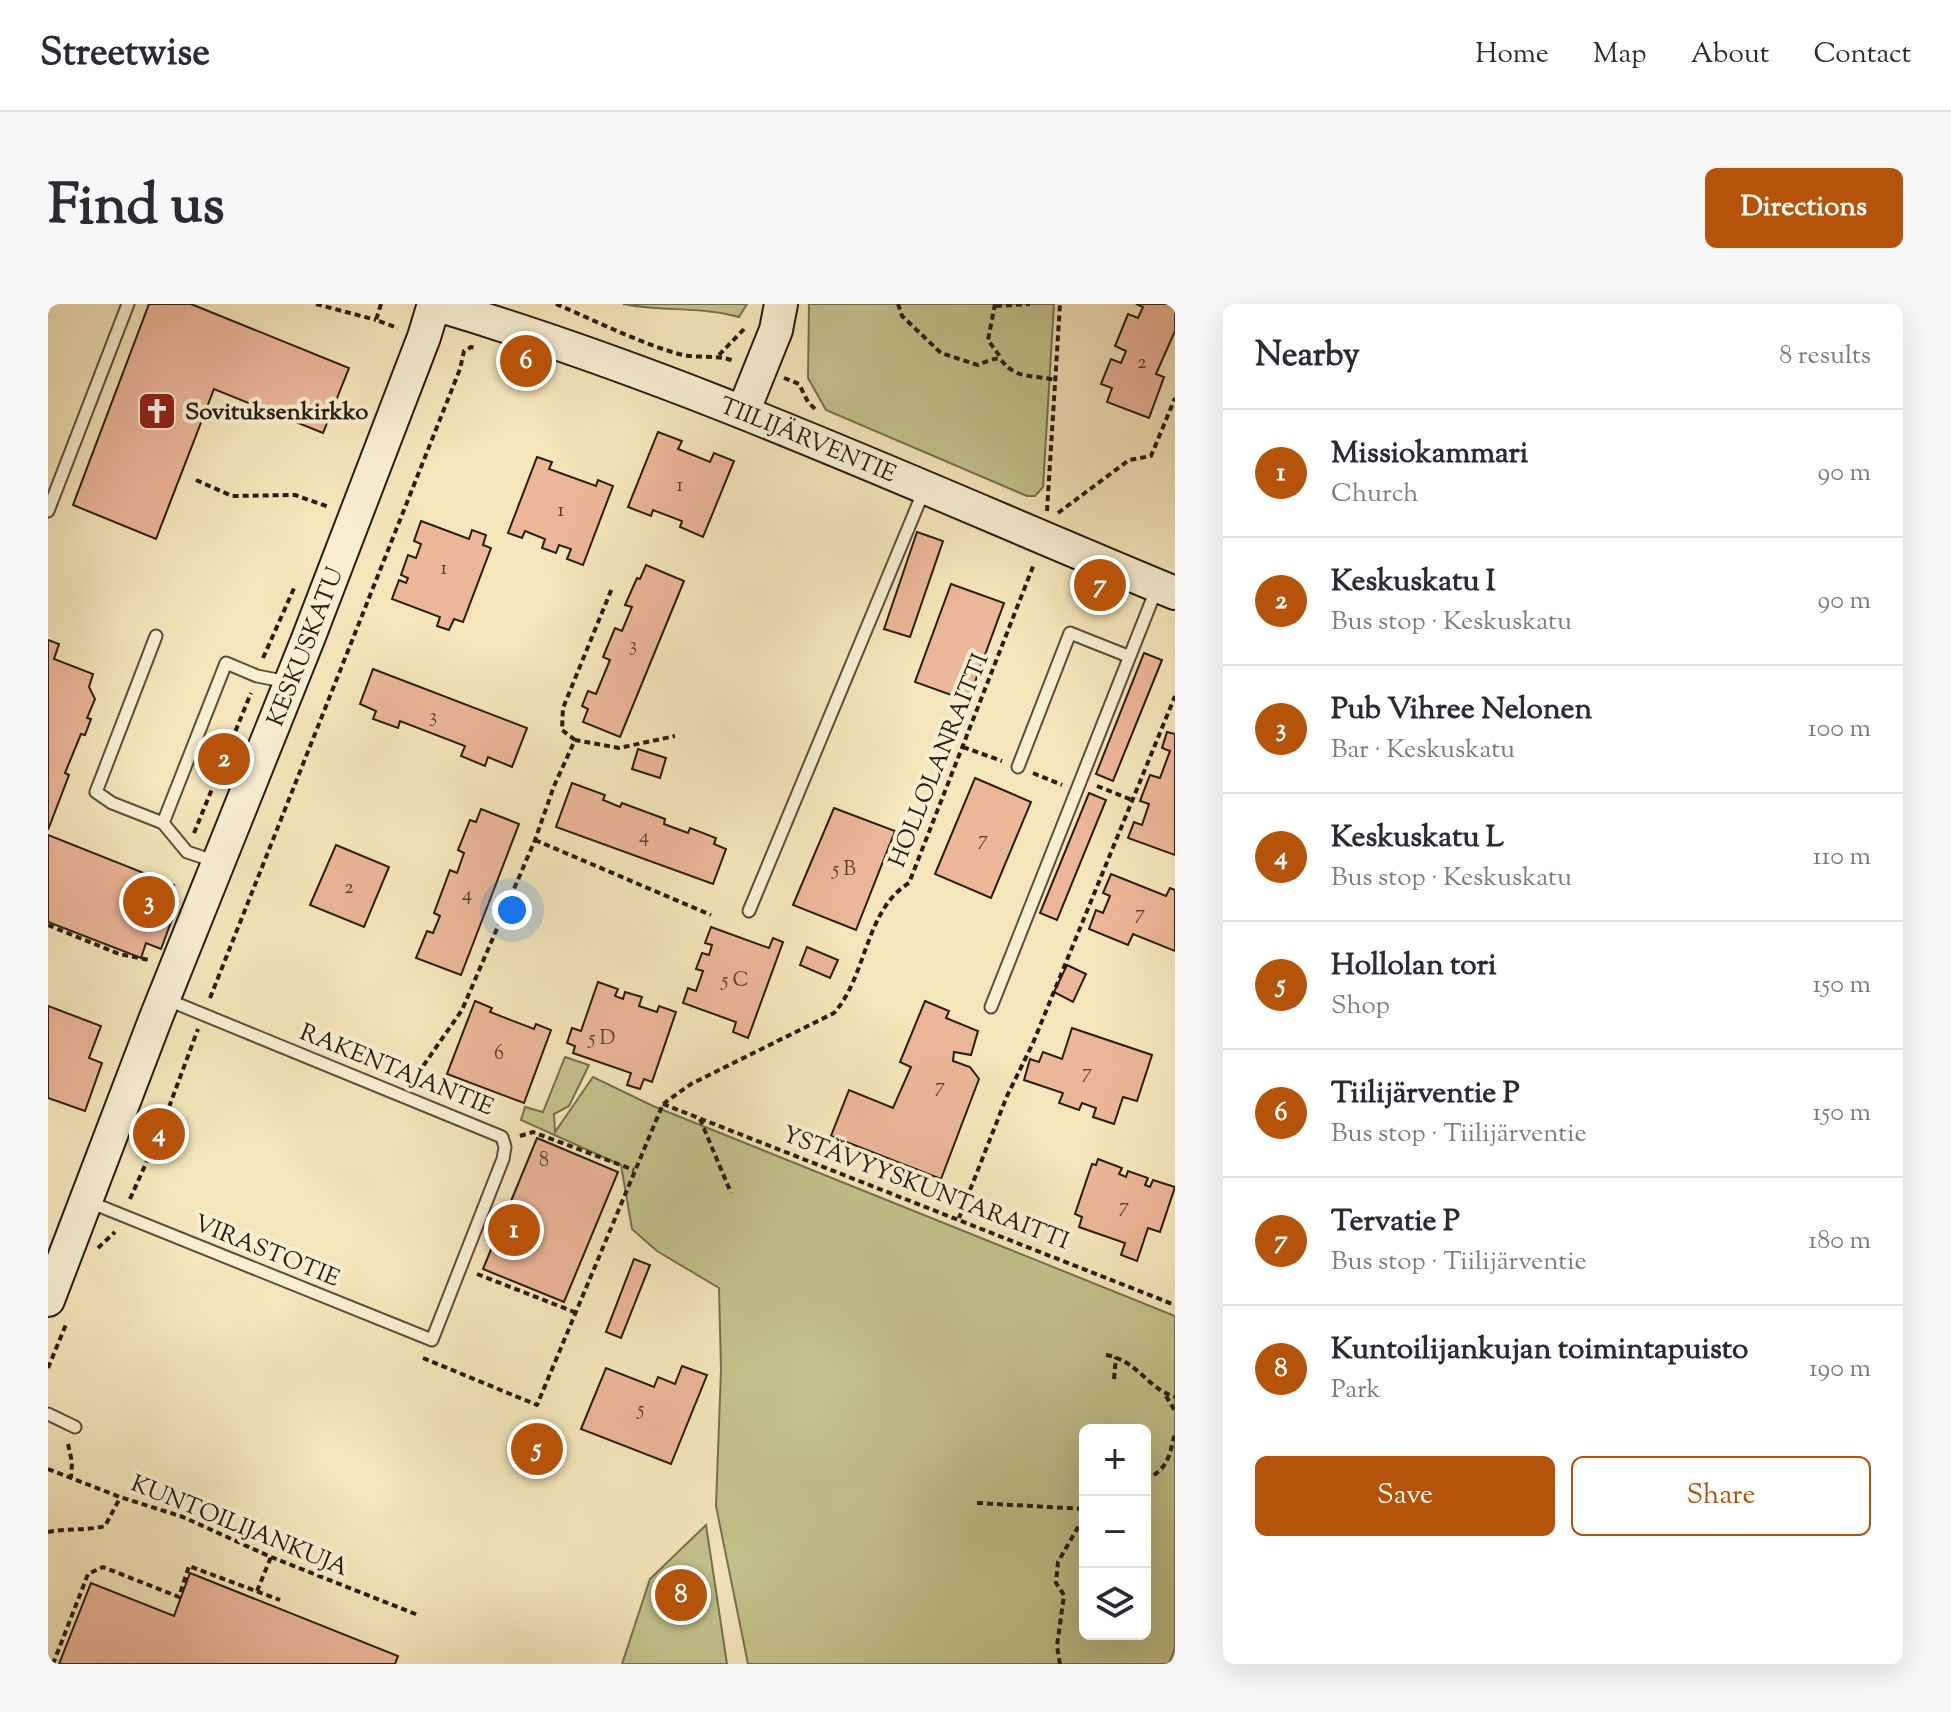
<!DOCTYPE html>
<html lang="en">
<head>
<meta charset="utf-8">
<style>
	:root { --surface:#fff; --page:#f7f7f7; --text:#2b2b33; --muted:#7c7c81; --line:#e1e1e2; --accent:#b45309 }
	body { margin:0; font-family:"Sorts Mill Goudy",serif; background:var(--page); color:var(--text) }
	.controls { position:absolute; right:24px; bottom:24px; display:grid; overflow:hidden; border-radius:12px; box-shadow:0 8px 32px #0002 }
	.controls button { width:72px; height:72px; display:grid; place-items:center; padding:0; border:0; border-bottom:2px solid var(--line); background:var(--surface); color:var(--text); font:40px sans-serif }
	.you { position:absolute; left:464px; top:606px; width:28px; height:28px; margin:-20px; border:6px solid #fff; border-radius:50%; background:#1a73e8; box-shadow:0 0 0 12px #1a73e833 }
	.badge { display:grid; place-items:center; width:52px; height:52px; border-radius:50%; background:var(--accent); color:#fff; font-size:26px; font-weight:700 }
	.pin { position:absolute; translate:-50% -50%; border:4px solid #fff; box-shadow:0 2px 8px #0006 }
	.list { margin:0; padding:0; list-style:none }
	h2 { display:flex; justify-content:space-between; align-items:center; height:104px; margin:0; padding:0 32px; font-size:34px }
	h2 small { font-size:26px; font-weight:400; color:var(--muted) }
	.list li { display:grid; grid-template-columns:52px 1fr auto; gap:24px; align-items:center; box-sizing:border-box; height:128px; padding:0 32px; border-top:2px solid var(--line) }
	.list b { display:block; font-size:30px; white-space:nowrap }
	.list p { margin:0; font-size:26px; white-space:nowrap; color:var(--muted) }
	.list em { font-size:26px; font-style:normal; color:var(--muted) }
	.actions { display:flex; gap:16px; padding:24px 32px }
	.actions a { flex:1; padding:18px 0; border:2px solid var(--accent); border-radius:12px; text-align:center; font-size:28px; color:var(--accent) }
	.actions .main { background:var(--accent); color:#fff }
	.icon { flex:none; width:44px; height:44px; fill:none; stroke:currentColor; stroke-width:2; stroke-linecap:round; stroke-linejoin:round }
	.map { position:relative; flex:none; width:1127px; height:1360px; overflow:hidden; border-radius:12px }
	header { display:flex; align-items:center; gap:48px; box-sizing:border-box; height:112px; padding:0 40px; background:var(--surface); border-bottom:2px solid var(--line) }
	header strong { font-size:38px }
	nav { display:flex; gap:44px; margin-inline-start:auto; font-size:28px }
	.intro { display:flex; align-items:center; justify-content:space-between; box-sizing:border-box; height:192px; padding:0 48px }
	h1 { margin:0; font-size:56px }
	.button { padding:20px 36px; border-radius:12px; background:var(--accent); color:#fff; font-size:28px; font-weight:700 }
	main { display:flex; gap:48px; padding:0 48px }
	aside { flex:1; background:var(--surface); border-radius:12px; box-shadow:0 8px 32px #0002 }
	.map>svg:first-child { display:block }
	.green { fill:#c3c38b; stroke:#76704e; stroke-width:2; fill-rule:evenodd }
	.building { fill:#ecb698; stroke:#2a1c12; stroke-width:2 }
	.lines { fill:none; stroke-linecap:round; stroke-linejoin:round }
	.lane-casing { stroke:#5c4e3c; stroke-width:15 }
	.secondary-casing { stroke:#2a1c12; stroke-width:36 }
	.path { stroke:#2a1c12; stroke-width:4; stroke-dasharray:6 4; stroke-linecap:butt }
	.lane { stroke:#f8efd2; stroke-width:11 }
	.secondary { stroke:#f8efd2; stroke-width:32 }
	.labels { text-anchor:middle; stroke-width:8; stroke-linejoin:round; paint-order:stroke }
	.number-label { font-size:20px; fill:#5a4234 }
	.poi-label { font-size:24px; font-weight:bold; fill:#2a1c12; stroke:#f8efd2; text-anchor:start }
	.street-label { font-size:24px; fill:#2a1c12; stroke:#f8efd2 }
</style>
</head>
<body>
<header>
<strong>Streetwise</strong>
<nav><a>Home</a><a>Map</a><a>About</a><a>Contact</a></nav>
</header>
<div class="intro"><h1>Find us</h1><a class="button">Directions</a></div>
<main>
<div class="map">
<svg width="1127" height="1360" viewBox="0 0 1127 1360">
	<rect width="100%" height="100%" fill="#f4e6ba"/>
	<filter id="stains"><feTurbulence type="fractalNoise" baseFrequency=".0025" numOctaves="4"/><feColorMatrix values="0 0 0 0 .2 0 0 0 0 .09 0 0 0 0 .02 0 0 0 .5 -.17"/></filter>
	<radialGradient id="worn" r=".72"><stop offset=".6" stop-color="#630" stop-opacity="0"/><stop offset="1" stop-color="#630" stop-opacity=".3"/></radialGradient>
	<g class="green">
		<path d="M575,0H699L691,13C653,2 614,8 575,0Z"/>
		<path d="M761,0H1006L995,183L987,192H979L778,106L760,74Z"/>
		<path d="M517,753L541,761L521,802L506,810L507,828L545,773L605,802L1127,1012V1344L1121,1360H700L668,1202L673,1066L671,984L609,947L584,925L573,861L473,816L477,803L495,808ZM1037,1126H1097V1330H1037Z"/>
		<path d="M658,1221L679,1360H574L602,1275Z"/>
	</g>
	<g class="building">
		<path d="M101,0H143L301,64L275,129L166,85L108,235L25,201Z"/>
		<path d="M1088,0H1127V27L1108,70L1116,73L1101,114L1059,98L1064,84L1053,80L1063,55L1073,59L1078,47L1067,42L1080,10L1090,14L1095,3Z"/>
		<path d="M610,128L634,137L630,145L662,158L666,149L686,157L655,233L632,223L634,217L605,206L603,212L580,203Z"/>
		<path d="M489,153L504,158L501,165L548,182L550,176L565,182L535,261L519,255L523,245L511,241L508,249L494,244L497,235L477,227L474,234L460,229Z"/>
		<path d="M373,217L421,235L424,226L438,231L435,241L443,244L415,318L406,315L401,326L389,322L392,313L344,295L351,276L358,279L360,274L353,271L360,251L368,254L373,240L366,237Z"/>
		<path d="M869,228L895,237L862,333L836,325Z"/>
		<path d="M598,261L636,277L572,433L535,418L540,405L534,402L540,387L548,390L562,356L555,353L567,324L574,327L584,303L577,301L589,274L592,275Z"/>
		<path d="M903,280L956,299L920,397L867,378Z"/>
		<path d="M0,336L11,340L6,355L45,370L41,383L47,395L39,414L43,415L37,431L33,430L17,469L21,471L0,526Z"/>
		<path d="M1096,349L1114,356L1065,477L1048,470Z"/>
		<path d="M325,365L479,424L464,463L440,453L437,462L413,452L417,442L352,417L350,424L325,415L328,407L312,400Z"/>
		<path d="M1119,428L1127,430V551L1080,534L1086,518L1094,521L1101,500L1092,497L1102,471L1112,474L1122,447L1114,444Z"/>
		<path d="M590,445L618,454L612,474L584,465Z"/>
		<path d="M927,474L983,498L943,594L887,570Z"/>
		<path d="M524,479L557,491L555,496L572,503L574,499L617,515L616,520L640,529L642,524L668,534L666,540L678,545L665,580L508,523Z"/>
		<path d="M1041,489L1058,496L1009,616L992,609Z"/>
		<path d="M786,504L847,527L808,626L745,601Z"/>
		<path d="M433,505L471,520L413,671L368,654L379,627L385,629L392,612L386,609L402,566L409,569L416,549L410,546L422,516L428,518Z"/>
		<path d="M0,531L126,581L116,606L126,610L113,645L98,639L93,654L0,618Z"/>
		<path d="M288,541L341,563L316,623L262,601Z"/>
		<path d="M1063,570L1118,592L1122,584L1127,586V647L1085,630L1080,641L1041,625L1048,606L1055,609L1062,592L1055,589Z"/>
		<path d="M663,623L721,644L725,634L735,638L700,734L685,728L688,718L635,699L640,684L648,687L655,667L648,665L654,649L661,651L664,641L657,639Z"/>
		<path d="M759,643L790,656L782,674L752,661Z"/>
		<path d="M1019,661L1038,670L1025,698L1006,688Z"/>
		<path d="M550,678L570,685L567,692L575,695L577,688L594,693L591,702L609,708L611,702L628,708L604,778L596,775L592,785L579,781L583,769L525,749L527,742L519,739L524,724L533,727Z"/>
		<path d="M427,697L444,704L442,708L486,725L488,720L503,726L476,799L399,770Z"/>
		<path d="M877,697L901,707L898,714L930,727L923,751L906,748L905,757L922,763L931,775L893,875L783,832L801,786L845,804L863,763L852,758Z"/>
		<path d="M0,702L53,722L41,754L54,759L37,807L0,794Z"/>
		<path d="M1024,724L1104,751L1089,797L1075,793L1066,820L1045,813L1048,804L1034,799L1031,806L1011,799L1015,789L976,776L982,755L991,758L995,748L1014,755Z"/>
		<path d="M489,834L570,868L516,998L435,965Z"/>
		<path d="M1050,855L1074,864L1071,870L1078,873L1080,867L1100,874L1097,881L1102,883L1105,876L1127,883L1112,928L1100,924L1089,957L1073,951L1077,939L1031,923L1034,913L1027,910L1044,860L1048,861Z"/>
		<path d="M586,955L602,961L573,1034L558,1028Z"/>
		<path d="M634,1062L659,1071L623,1160L533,1125L558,1064L606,1083L610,1073L627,1080Z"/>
		<path d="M142,1269L350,1352L347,1360H11L43,1279L126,1312Z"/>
	</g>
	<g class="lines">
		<g class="lane-casing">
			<g id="lane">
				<path d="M0,207L80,0"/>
				<path d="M108,332L48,488L64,499L115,519"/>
				<path d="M970,463L1022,329L1080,352"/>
				<path d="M169,558L139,548L115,519L178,359L209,372L240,378"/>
				<path d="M701,607L877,184"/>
				<path d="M943,703L1108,286"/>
				<path d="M39,897L384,1036L455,855L457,843L454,833L120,696"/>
				<path d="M0,1110L27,1123"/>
			</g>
		</g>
		<g class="secondary-casing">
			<g id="secondary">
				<path id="s1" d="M386,0C641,75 882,188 1127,289"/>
				<path d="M695,108L728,26L733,0"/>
				<path id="s2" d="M0,996L107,716L260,335L376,33L386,0"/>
			</g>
		</g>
		<g class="path">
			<path d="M268,0L328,16"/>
			<path d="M333,0L328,16L350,24"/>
			<path d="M508,0C548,17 589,38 631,50C650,55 668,50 686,57"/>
			<path d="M850,0L854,12L893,49L930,61C960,48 947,58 969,69C979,73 996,73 1007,76"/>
			<path d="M947,0L940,36L953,54"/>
			<path d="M948,2L982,0"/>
			<path d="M671,51L697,24"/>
			<path d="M736,74L751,80L760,98L768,106"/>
			<path d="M148,176L184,192L247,191L281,203"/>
			<path d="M999,207L1012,0"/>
			<path d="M1010,209L1081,156L1103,152L1127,94"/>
			<path d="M215,354L247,282"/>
			<path d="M527,436L514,426L515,404L564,284"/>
			<path d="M915,443L954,457"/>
			<path d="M985,469L1014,481"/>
			<path d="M1049,482L1084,496"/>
			<path d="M146,529L203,389"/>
			<path d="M487,536L663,611"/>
			<path d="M0,621L71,650L101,656"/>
			<path d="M162,694L412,65L416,47L423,43L427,44"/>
			<path d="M364,778L414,706L487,536L506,482L527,436L571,444L627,432"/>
			<path d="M615,800L1127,1001"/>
			<path d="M652,815L683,889"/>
			<path d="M472,832L485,828L586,866"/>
			<path d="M82,895L111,830L150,725"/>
			<path d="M911,914L959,792L985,739L1127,392"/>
			<path d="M50,944L67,928"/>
			<path d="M429,970L529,1009"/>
			<path d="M1058,1051C1089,1056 1100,1085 1127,1093"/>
			<path d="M375,1054L489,1101L615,800L643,780L786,709C819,672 817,606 861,579L986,260"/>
			<path d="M0,1064L19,1018"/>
			<path d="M1066,1075L1068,1053"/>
			<path d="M1118,1092L1127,1107"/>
			<path d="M20,1140L24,1158L23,1174"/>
			<path d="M0,1165L72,1193L135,1213L223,1253L370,1311"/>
			<path d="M1097,1176C1120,1165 1121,1153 1127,1129"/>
			<path d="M929,1199L1037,1205"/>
			<path d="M0,1228C19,1224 38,1227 57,1222L72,1194"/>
			<path d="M209,1287L223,1253"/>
			<path d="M5,1360L40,1270L55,1263L131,1293L141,1262L232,1296"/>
			<path d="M1012,1360L1009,1342L1016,1291L1008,1279L1010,1258L1037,1211"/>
		</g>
		<use href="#lane" class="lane"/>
		<use href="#secondary" class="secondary"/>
	</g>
	<defs>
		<g id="church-square" transform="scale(2)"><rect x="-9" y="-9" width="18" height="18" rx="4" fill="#8f2418" stroke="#f8efd2"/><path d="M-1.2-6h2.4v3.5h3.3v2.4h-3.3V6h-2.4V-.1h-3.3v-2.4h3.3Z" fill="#fff"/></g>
	</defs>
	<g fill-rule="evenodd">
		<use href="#church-square" x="109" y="107"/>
	</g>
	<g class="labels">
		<g class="number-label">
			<text x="1094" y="64">2</text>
			<text x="632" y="187">1</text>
			<text x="513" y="212">1</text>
			<text x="396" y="270">1</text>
			<text x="585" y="347">3</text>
			<text x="385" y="418">3</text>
			<text x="596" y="538">4</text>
			<text x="935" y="541">7</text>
			<text x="796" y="571">5 B</text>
			<text x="301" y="589">2</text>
			<text x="419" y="596">4</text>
			<text x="1092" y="615">7</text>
			<text x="687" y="682">5 C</text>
			<text x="554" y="740">5 D</text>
			<text x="451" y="755">6</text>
			<text x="1039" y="774">7</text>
			<text x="892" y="788">7</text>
			<text x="496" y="862">8</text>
			<text x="1076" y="908">7</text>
			<text x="593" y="1111">5</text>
		</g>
		<g class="poi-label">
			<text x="137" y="115">Sovituksenkirkko</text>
		</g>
		<g class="street-label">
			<text dy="8" stroke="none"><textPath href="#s1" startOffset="398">TIILIJÄRVENTIE</textPath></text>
			<text dy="8" stroke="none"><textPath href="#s2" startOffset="702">KESKUSKATU</textPath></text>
			<text transform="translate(890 456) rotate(-68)" y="8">HOLLOLANRAITTI</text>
			<text transform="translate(349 765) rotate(22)" y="8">RAKENTAJANTIE</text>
			<text transform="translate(878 883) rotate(21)" y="8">YSTÄVYYSKUNTARAITTI</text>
			<text transform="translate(219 946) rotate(22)" y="8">VIRASTOTIE</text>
			<text transform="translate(192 1221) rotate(22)" y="8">KUNTOILIJANKUJA</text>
		</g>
	</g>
	<rect width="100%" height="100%" filter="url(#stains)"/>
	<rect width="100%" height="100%" fill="url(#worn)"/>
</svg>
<div class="controls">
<button>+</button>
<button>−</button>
<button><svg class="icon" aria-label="layers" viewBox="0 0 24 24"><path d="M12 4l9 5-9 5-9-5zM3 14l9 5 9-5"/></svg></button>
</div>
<div class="you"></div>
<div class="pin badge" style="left:466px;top:926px">1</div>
<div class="pin badge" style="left:176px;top:455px">2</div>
<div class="pin badge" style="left:101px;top:598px">3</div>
<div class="pin badge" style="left:111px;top:830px">4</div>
<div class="pin badge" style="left:489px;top:1145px">5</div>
<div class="pin badge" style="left:478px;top:57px">6</div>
<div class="pin badge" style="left:1052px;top:281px">7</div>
<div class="pin badge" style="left:633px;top:1291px">8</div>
</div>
<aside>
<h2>Nearby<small>8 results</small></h2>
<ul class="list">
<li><span class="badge">1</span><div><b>Missiokammari</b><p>Church</p></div><em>90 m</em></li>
<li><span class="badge">2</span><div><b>Keskuskatu I</b><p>Bus stop · Keskuskatu</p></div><em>90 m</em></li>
<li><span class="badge">3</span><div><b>Pub Vihree Nelonen</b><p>Bar · Keskuskatu</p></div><em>100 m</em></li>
<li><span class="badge">4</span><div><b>Keskuskatu L</b><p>Bus stop · Keskuskatu</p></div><em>110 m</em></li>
<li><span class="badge">5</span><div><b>Hollolan tori</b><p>Shop</p></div><em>150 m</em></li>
<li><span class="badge">6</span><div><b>Tiilijärventie P</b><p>Bus stop · Tiilijärventie</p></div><em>150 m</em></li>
<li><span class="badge">7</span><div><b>Tervatie P</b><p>Bus stop · Tiilijärventie</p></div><em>180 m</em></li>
<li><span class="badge">8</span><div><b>Kuntoilijankujan toimintapuisto</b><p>Park</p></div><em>190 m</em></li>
</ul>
<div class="actions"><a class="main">Save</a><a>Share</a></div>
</aside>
</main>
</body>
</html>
